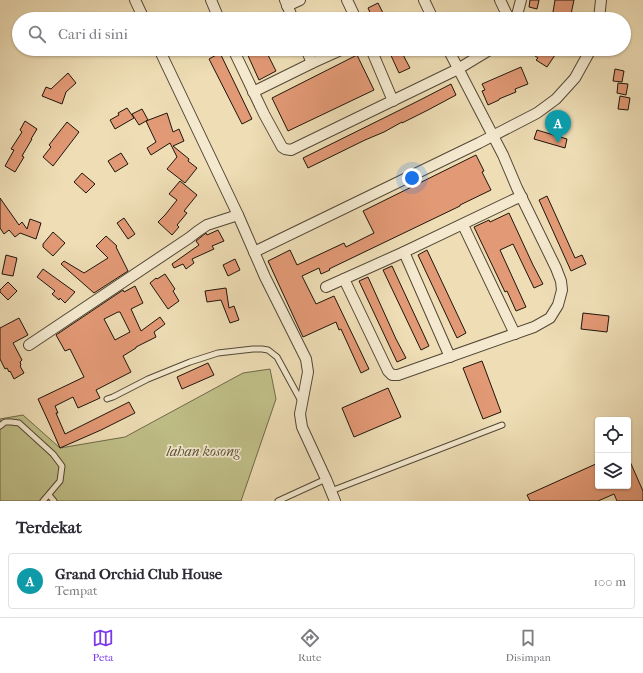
<!DOCTYPE html>
<html lang="id">
<head>
<meta charset="utf-8">
<style>
	:root { --surface:#fff; --page:#f2f2f3; --text:#2b2b33; --muted:#7c7c81; --line:#e1e1e2; --accent:#7c3aed }
	body { margin:0; font-family:"IM FELL French Canon",serif; background:var(--page); color:var(--text) }
	.controls { position:absolute; right:12px; bottom:12px; display:grid; overflow:hidden; border-radius:4px; box-shadow:0 1px 3px #0004 }
	.controls button { width:36px; height:36px; display:grid; place-items:center; padding:0; border:0; border-bottom:1px solid var(--line); background:var(--surface); color:var(--text); font:20px sans-serif }
	.you { position:absolute; left:412px; top:178px; width:14px; height:14px; margin:-10px; border:3px solid #fff; border-radius:50%; background:#1a73e8; box-shadow:0 0 0 6px #1a73e833 }
	.badge { display:grid; place-items:center; width:26px; height:26px; border-radius:50%; background:var(--accent); color:#fff; font-size:13px; font-weight:700 }
	.pin { position:absolute; translate:-50% -33px; filter:drop-shadow(0 1px 2px #0008) }
	.pin::after { content:''; position:absolute; top:21px; width:14px; height:12px; background:inherit; clip-path:polygon(0 0,100% 0,50% 100%) }
	.list { margin:0; padding:0; list-style:none }
	h2 { display:flex; justify-content:space-between; align-items:center; height:52px; margin:0; padding:0 16px; font-size:17px }
	h2 small { font-size:13px; font-weight:400; color:var(--muted) }
	.list li { display:grid; grid-template-columns:26px 1fr auto; gap:12px; align-items:center; box-sizing:border-box; height:56px; margin:0 8px 8px; padding:0 8px; border:1px solid var(--line); border-radius:4px }
	.list b { display:block; font-size:15px; white-space:nowrap }
	.list p { margin:0; font-size:13px; white-space:nowrap; color:var(--muted) }
	.list em { font-size:13px; font-style:normal; color:var(--muted) }
	.icon { flex:none; width:22px; height:22px; fill:none; stroke:currentColor; stroke-width:2; stroke-linecap:round; stroke-linejoin:round }
	.map { position:relative; flex:none; width:643px; height:501px; overflow:hidden }
	.search { position:absolute; background:var(--surface); box-shadow:0 1px 3px #0004; left:12px; right:12px; top:12px; height:44px; display:flex; align-items:center; gap:10px; box-sizing:border-box; padding:0 14px; border-radius:22px; color:var(--muted); font-size:15px }
	.sheet { height:116px; background:var(--surface) }
	nav { display:flex; justify-content:space-around; align-items:center; box-sizing:border-box; height:56px; border-top:1px solid var(--line); background:var(--surface); font-size:11px; color:var(--muted) }
	nav a { display:grid; justify-items:center; gap:2px }
	nav .on { color:var(--accent) }
	.map>svg:first-child { display:block }
	.green { fill:#c0bf88; stroke:#6f6a4a }
	.building { fill:#e29975; stroke:#1e160b; fill-rule:evenodd }
	.lines { fill:none; stroke-linecap:round; stroke-linejoin:round }
	.service-casing { stroke:#524836; stroke-width:7 }
	.minor-casing { stroke:#524836; stroke-width:12 }
	.service { stroke:#f4e9cf; stroke-width:5 }
	.minor { stroke:#f4e9cf; stroke-width:10 }
	.labels { text-anchor:middle; stroke-width:3.5; stroke-linejoin:round; paint-order:stroke }
	.park-label { font-size:14px; font-style:italic; fill:#575137; stroke:#f4e9cf }
</style>
</head>
<body>
<div class="map">
<svg width="643" height="501" viewBox="0 0 643 501">
	<rect width="100%" height="100%" fill="#eeddb5"/>
	<filter id="stains"><feTurbulence type="fractalNoise" baseFrequency=".005" numOctaves="4"/><feColorMatrix values="0 0 0 0 .2 0 0 0 0 .09 0 0 0 0 .02 0 0 0 .5 -.17"/></filter>
	<radialGradient id="worn" r=".72"><stop offset=".6" stop-color="#630" stop-opacity="0"/><stop offset="1" stop-color="#630" stop-opacity=".3"/></radialGradient>
	<path class="green" d="M270,369L276,399L241,501H0V419L23,415L60,448L125,437L243,373Z"/>
	<g class="building">
		<path d="M530,0H539L537,9L529,7Z"/>
		<path d="M555,0H574L570,19L552,18Z"/>
		<path d="M378,3L386,19H373L368,8Z"/>
		<path d="M245,49H265L276,71L259,80Z"/>
		<path d="M388,49H400L410,68L399,73Z"/>
		<path d="M525,49H559L547,67L536,60L538,58Z"/>
		<path d="M220,53L252,119L242,124L209,59Z"/>
		<path d="M357,55L374,90L288,131L272,98Z"/>
		<path d="M521,67L528,84L515,89L516,92L499,99V100L488,105L482,91L485,90L482,84Z"/>
		<path d="M615,69L624,71L622,82L613,81Z"/>
		<path d="M68,73L76,83L66,92L62,104L42,96L46,87L51,89Z"/>
		<path d="M618,83L628,84L626,95L617,93Z"/>
		<path d="M451,84L456,95L428,110L402,123V122L384,132L365,140L308,168L303,158L406,107L422,99Z"/>
		<path d="M620,96L630,98L628,110L618,109Z"/>
		<path d="M127,108L134,118L115,129L110,120L119,115L118,113Z"/>
		<path d="M142,109L148,120L146,121L167,113L173,132L179,129L184,141L173,146L189,159L188,161L197,168L185,183L167,169L177,157L170,143L151,155L147,148L156,142L146,121L139,125L132,114Z"/>
		<path d="M25,121L37,129L31,139H32L22,156L24,157L15,172L5,166L14,150L11,149L22,132L20,130Z"/>
		<path d="M67,122L79,132L53,166L43,157L51,147L49,145Z"/>
		<path d="M537,130L567,139L565,148L534,139Z"/>
		<path d="M121,153L128,164L115,172L108,161Z"/>
		<path d="M476,155L484,171L482,172L491,190L460,205V206L329,269L330,270L321,274L319,268L302,276L316,304L334,296L369,369L361,373L341,329L339,330L336,322L303,337L268,261L290,250L297,265L344,243L346,247L374,233L363,211Z"/>
		<path d="M82,173L95,184L86,193L74,182Z"/>
		<path d="M180,181L197,195L184,211L187,213L177,225L179,227L172,235L158,222L165,215L177,200L169,194Z"/>
		<path d="M547,196L575,258L582,255L586,264L571,271L539,200Z"/>
		<path d="M0,198L19,225L22,222L27,229L30,219L41,223L36,239L20,233L15,237L9,230L4,234L0,228Z"/>
		<path d="M509,213L533,265L543,284L534,288L513,244L500,250L526,307L516,311L507,291L505,292L474,227L489,220L490,222Z"/>
		<path d="M124,218L135,234L128,239L117,223Z"/>
		<path d="M218,230L224,241L212,246L214,249L192,259L194,263L186,269L183,264L174,268L172,264L199,245L196,241L206,233L207,235Z"/>
		<path d="M53,232L65,243L53,256L43,247V244Z"/>
		<path d="M106,236L117,246L116,247L128,271L94,293L61,264L64,261L84,273L108,258L96,246Z"/>
		<path d="M427,250L466,333L457,338L418,255Z"/>
		<path d="M6,255L17,258L13,276L2,274Z"/>
		<path d="M235,259L240,270L228,276L223,265Z"/>
		<path d="M392,266L429,346L421,350L383,270Z"/>
		<path d="M43,269L75,292L65,303L60,298L59,300L52,294L55,291L37,277Z"/>
		<path d="M165,274L175,289L173,291L179,301L168,309L150,283L156,278L157,279Z"/>
		<path d="M368,277L396,339L406,358L397,362L359,281Z"/>
		<path d="M8,282L17,291L8,300L0,292V290Z"/>
		<path d="M135,286L143,303L131,309L141,331L160,317L165,324L154,332L156,337L136,347V348L123,356L131,372L96,390L100,398L78,408L73,397L55,406L58,413H56L65,434L129,402L135,413L101,430L60,448L50,425L38,399L84,377L70,349L65,351L56,335L123,290L124,292ZM118,312H120L130,332L115,340L104,319Z"/>
		<path d="M226,288L229,308L234,306L239,320L230,323L221,300L207,302L205,291Z"/>
		<path d="M583,313L609,316L607,332L581,329Z"/>
		<path d="M19,318L28,335L13,343L22,360L20,362L21,365L20,366L24,373L14,379L10,371L9,372L7,368L5,369L0,359V328Z"/>
		<path d="M482,361L501,412L483,419L463,368Z"/>
		<path d="M208,363L214,375L182,389L177,377Z"/>
		<path d="M388,388L401,417L354,437L342,408Z"/>
		<path d="M628,457L643,491V501H617L614,494L598,501H530L527,495L598,463V486H628Z"/>
	</g>
	<g class="lines">
		<g class="service-casing">
			<g id="service">
				<path d="M107,399L113,397L148,379L190,362L218,353L253,349H262L268,350L277,357L301,401"/>
				<path d="M0,426L5,422H11L19,423L53,454L62,466L60,481L43,501"/>
				<path d="M331,491L502,425"/>
				<path d="M49,495L54,501"/>
				<path d="M278,501L326,479"/>
			</g>
		</g>
		<g class="minor-casing">
			<g id="minor">
				<path d="M135,0L144,19"/>
				<path d="M211,0L219,19"/>
				<path d="M285,0L293,19"/>
				<path d="M347,0L356,19"/>
				<path d="M424,0L433,19"/>
				<path d="M500,0L509,19"/>
				<path d="M287,6L300,0"/>
				<path d="M516,19L521,0"/>
				<path d="M599,19L601,0"/>
				<path d="M159,49L238,215L265,277L306,359L308,372L300,414L302,427L326,479L335,501"/>
				<path d="M233,49L264,114L282,147L285,149L291,150L458,69L491,49"/>
				<path d="M306,49L312,63"/>
				<path d="M371,49L393,101"/>
				<path d="M253,92L312,63L343,49"/>
				<path d="M463,225L515,334"/>
				<path d="M254,252L479,143L537,113L556,99L575,78L591,49"/>
				<path d="M404,252L450,357"/>
				<path d="M344,279L388,371L392,375H398L534,327L550,318L558,305L562,290L561,281L556,268L517,188L503,155L448,49"/>
				<path d="M326,287L404,252L515,199L522,197"/>
				<path d="M29,345L189,238L198,231L207,225L238,215"/>
			</g>
		</g>
		<use href="#service" class="service"/>
		<use href="#minor" class="minor"/>
	</g>
	<g class="labels">
		<g class="park-label">
			<text x="203" y="456">lahan kosong</text>
		</g>
	</g>
	<rect width="100%" height="100%" filter="url(#stains)"/>
	<rect width="100%" height="100%" fill="url(#worn)"/>
</svg>
<div class="controls">
<button><svg class="icon" aria-label="locate" viewBox="0 0 24 24"><circle cx="12" cy="12" r="6"/><path d="M12 2v4M12 18v4M2 12h4M18 12h4"/></svg></button>
<button><svg class="icon" aria-label="layers" viewBox="0 0 24 24"><path d="M12 4l9 5-9 5-9-5zM3 14l9 5 9-5"/></svg></button>
</div>
<div class="you"></div>
<div class="pin badge" style="left:558px;top:143px;background:#0f9aa8">A</div>
<div class="search"><svg class="icon" aria-label="search" viewBox="0 0 24 24"><circle cx="10" cy="10" r="6"/><path d="M15 15l6 6"/></svg>Cari di sini</div>
</div>
<section class="sheet">
<h2>Terdekat<small></small></h2>
<ul class="list">
<li><span class="badge" style="background:#0f9aa8">A</span><div><b>Grand Orchid Club House</b><p>Tempat</p></div><em>100 m</em></li>
</ul>
</section>
<nav>
<a class="on"><svg class="icon" aria-label="map" viewBox="0 0 24 24"><path d="M3 6l6-2 6 2 6-2v14l-6 2-6-2-6 2zM9 4v14M15 6v14"/></svg>Peta</a>
<a><svg class="icon" aria-label="directions" viewBox="0 0 24 24"><path d="M12 3l9 9-9 9-9-9zM9 14v-3h6M13 9l2 2-2 2"/></svg>Rute</a>
<a><svg class="icon" aria-label="saved" viewBox="0 0 24 24"><path d="M7 4h10v16l-5-4-5 4z"/></svg>Disimpan</a>
</nav>
</body>
</html>
